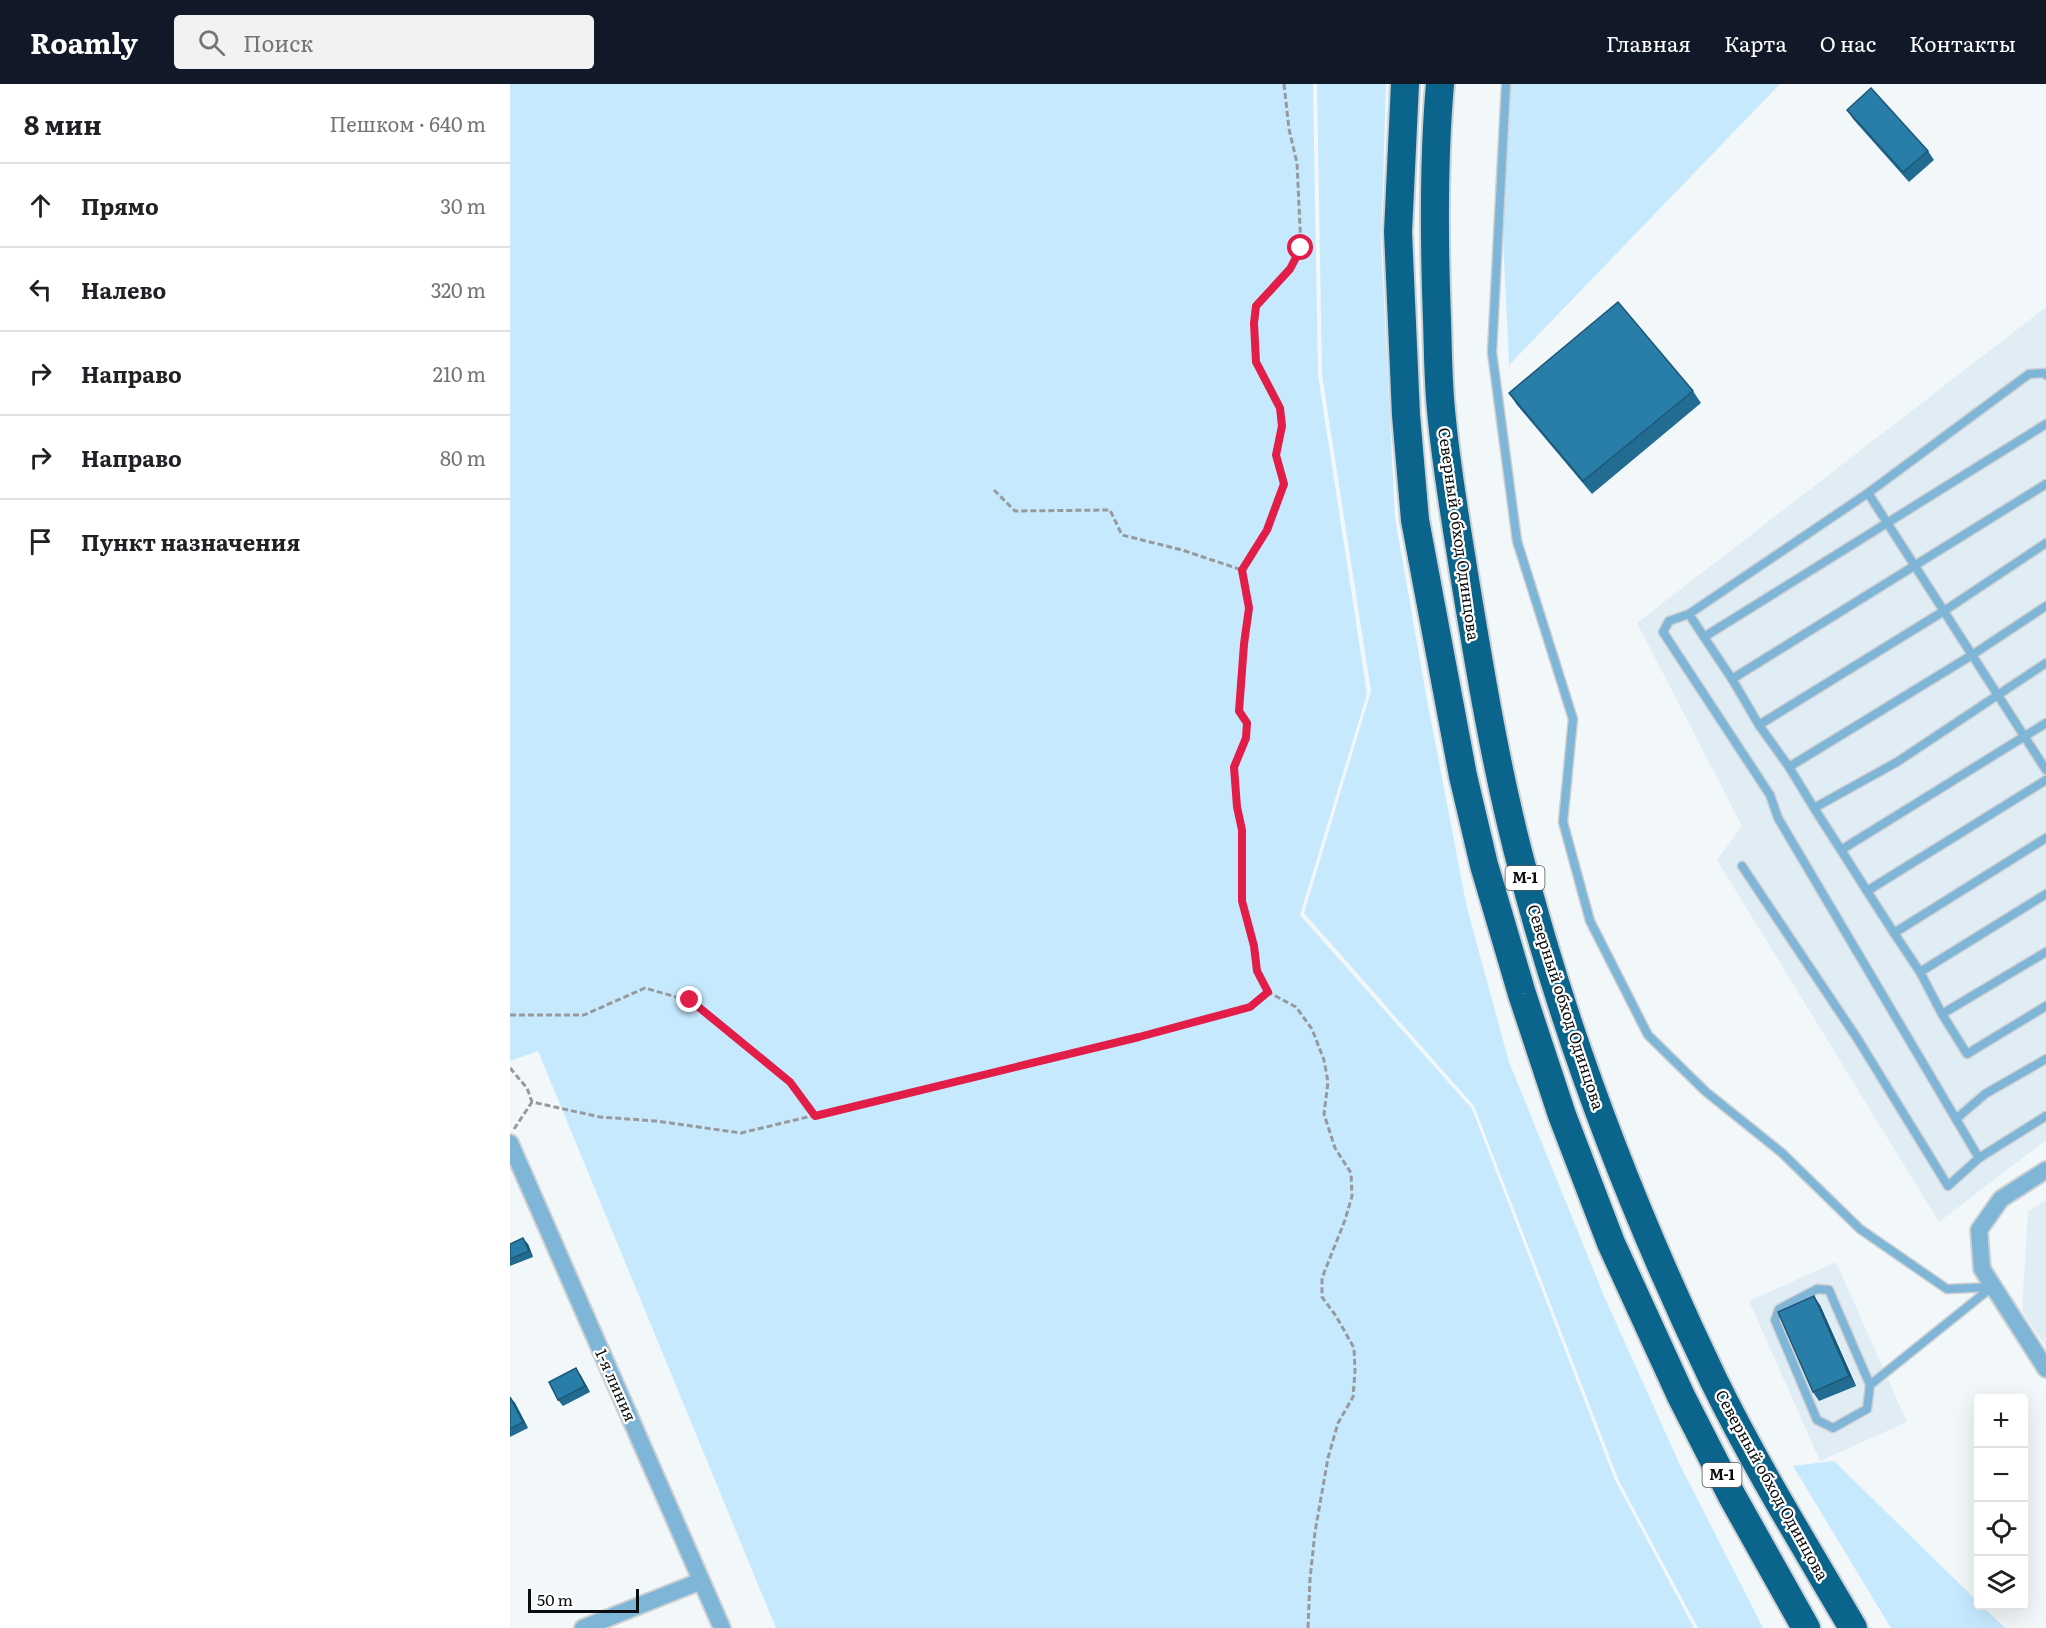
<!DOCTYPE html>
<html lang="ru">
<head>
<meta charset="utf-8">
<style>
	:root { --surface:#fff; --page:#f2f2f2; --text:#202124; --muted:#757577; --line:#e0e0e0; --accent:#111827 }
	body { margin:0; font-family:Literata,serif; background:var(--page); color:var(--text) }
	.controls { position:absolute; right:18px; bottom:18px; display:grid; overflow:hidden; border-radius:6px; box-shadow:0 6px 24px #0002 }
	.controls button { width:54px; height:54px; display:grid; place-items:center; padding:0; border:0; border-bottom:2px solid var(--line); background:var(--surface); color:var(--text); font:30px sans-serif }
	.scale { position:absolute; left:18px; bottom:15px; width:111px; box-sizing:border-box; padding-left:6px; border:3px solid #0a0c0d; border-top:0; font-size:16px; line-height:21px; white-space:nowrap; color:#0a0c0d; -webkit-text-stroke:4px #fff; paint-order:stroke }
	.stop { position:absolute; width:18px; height:18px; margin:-14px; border:4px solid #e11d48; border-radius:50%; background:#fff }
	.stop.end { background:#e11d48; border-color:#fff; box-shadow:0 2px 6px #0008 }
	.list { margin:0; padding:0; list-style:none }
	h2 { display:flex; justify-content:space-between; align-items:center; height:78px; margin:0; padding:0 24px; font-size:26px }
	h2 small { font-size:20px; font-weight:400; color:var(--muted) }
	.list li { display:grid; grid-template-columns:39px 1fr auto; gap:18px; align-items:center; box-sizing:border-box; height:84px; padding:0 24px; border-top:2px solid var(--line) }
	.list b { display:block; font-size:22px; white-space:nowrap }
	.list em { font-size:20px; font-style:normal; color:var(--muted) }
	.icon { flex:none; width:33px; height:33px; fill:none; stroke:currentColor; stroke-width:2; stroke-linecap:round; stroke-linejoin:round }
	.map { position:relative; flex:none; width:1536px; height:1544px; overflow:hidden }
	header { display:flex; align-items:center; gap:36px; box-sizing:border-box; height:84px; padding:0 30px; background:var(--accent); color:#fff }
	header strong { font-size:28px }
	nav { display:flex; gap:33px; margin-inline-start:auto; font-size:21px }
	.search { width:420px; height:54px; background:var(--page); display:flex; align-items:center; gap:15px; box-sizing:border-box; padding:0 21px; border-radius:6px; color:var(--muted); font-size:22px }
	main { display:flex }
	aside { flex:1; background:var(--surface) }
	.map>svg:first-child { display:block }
	.built { fill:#e1edf5 }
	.green { fill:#c7e9fe }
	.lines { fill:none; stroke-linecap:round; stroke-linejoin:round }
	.lane-casing { stroke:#cdd1d4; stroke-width:11 }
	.street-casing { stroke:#cdd1d4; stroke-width:20 }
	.highway-casing { stroke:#cdd1d4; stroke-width:32 }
	.path { stroke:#969a9c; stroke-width:3; stroke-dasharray:6 3; stroke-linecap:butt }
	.lane { stroke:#7fb5d6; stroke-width:8 }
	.street { stroke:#7fb5d6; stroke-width:16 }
	.highway { stroke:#0a648b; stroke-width:28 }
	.wall { fill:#236c91 }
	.shaded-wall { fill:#1d5876 }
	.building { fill:#297ea9; stroke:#1d5876; stroke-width:1.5 }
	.route { stroke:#e11d48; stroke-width:8 }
	.labels { text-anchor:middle; stroke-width:4.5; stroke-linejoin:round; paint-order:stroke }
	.shield { fill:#fff; stroke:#545556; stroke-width:1.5 }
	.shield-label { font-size:15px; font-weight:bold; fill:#0a0c0d }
	.street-label { font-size:16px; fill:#0a0c0d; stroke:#fff }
</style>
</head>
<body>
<header>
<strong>Roamly</strong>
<div class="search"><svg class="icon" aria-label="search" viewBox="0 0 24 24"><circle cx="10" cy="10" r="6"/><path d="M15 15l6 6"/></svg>Поиск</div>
<nav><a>Главная</a><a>Карта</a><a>О нас</a><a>Контакты</a></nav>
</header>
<main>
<aside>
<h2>8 мин<small>Пешком · 640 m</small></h2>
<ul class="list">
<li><svg class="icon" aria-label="ahead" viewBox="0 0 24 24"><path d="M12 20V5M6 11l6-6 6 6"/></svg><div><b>Прямо</b></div><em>30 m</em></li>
<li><svg class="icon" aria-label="left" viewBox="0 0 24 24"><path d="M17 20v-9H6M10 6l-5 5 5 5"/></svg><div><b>Налево</b></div><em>320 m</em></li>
<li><svg class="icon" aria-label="right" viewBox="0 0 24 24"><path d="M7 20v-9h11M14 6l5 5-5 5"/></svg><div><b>Направо</b></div><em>210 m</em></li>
<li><svg class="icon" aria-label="right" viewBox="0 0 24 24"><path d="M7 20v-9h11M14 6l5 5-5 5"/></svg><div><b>Направо</b></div><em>80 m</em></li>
<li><svg class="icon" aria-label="arrive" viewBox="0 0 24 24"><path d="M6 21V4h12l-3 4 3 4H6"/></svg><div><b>Пункт назначения</b></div></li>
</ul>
</aside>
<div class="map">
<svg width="1536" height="1544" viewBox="0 0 1536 1544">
	<rect width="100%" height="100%" fill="#f2f7fa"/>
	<g class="built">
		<path d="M1536,223V1056L1429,1138L1207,776L1232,742L1127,539Z"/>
		<path d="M1536,1116V1263L1512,1227L1518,1127Z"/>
		<path d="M1326,1178L1397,1338L1310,1377L1239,1217Z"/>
	</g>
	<g class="green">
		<path d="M0,0H803L808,291L857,610L790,831L962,1025L1105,1396L1184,1544H266L28,967L0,977Z"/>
		<path d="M807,0H876L871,160L885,434L916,611L957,824L999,978L1094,1212L1169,1379L1253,1544H1188L1109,1397L964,1022L794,829L861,607L812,291Z"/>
		<path d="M1001,0H1270L999,281L991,109Z"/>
		<path d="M1324,1377L1468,1518V1522H1472L1495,1544H1381L1283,1382Z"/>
	</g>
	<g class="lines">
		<g class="lane-casing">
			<g id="lane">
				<path d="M996,0L982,268L1007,457L1063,635L1053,738L1080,837L1138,951L1195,1007L1272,1069L1350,1145L1437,1205L1482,1203"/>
				<path d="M1536,291L1534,289L1519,290L1358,409L1536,686"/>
				<path d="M1536,400L1222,595L1249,641L1434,527L1536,459"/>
				<path d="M1358,409L1179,530L1194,553L1536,340"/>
				<path d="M1536,522L1462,571L1279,683L1304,724L1387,678L1536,579"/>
				<path d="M1179,530L1159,537L1153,548L1260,711L1268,734L1469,1074"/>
				<path d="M1194,553L1222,595"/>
				<path d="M1536,639L1331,766L1357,807L1536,696"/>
				<path d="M1249,641L1279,683"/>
				<path d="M1304,724L1331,766"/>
				<path d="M1536,754L1384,849L1410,888L1536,810"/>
				<path d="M1232,782L1347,954L1438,1102L1469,1074L1536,1032"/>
				<path d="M1357,807L1384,849"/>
				<path d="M1536,868L1432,930L1457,970L1536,922"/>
				<path d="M1410,888L1432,930"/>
				<path d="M1446,1035L1475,1010L1536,975"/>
				<path d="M1360,1301L1319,1206L1307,1205L1269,1225L1265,1236L1307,1336L1323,1344L1357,1325L1360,1301L1482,1203"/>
			</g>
		</g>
		<g class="street-casing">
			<g id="street">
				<path d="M0,1059L212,1544"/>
				<path d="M1536,1086L1491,1115L1469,1146L1472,1185L1536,1285"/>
				<path d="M73,1544L191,1497"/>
			</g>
		</g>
		<g class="highway-casing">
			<g id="highway">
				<path d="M895,0L888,148L896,331L905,436L953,692L974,781L1012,910L1052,1031L1101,1159L1171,1312L1222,1412L1296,1544"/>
				<path d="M930,0C923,79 924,157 927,236C928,266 928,296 931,326C936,383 946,439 955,496C970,587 985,678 1008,768C1054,950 1122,1126 1203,1295C1245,1381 1295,1462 1343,1544"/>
			</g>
		</g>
		<g class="path">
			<path d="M774,0L779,45L787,79L791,164L780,185L746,222L744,239L745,278L770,324L772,342L766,371L774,400L757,446L732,486L739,524L734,560L729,627L737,639L736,654L724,683L727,723L732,746L731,817L744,862L747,887L758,908L786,923L802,945L814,976L818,998L814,1030L825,1064L841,1089L842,1112L835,1136L812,1194V1213L826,1232L844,1264L845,1287L843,1313L828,1339L818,1374L805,1448L800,1495L798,1544"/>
			<path d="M484,406L505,427L600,426L612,451L672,466L732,486"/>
			<path d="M0,931H74L135,904L180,917L280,998L305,1032"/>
			<path d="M0,984L17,1004L22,1018L90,1033L146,1037L231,1049L629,953L740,923L758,908"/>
			<path d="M4,1045L22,1018"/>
		</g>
		<use href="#lane" class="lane"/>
		<use href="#street" class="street"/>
		<use href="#highway" class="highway"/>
	</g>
	<g class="wall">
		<path d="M1337,26L1418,67L1424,76L1399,98L1343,35Z"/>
		<path d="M1183,307L1191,319L1082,410L1007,321L999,309Z"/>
		<path d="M0,1160H18L23,1173L0,1182Z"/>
		<path d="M1310,1221L1346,1302L1309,1317L1303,1308Z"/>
		<path d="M70,1290L80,1308L53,1322L48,1316Z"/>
		<path d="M0,1313L5,1319L18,1344L0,1353Z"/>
	</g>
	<g class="shaded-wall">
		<path d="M13,1154L18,1160L23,1173L19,1167Z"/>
		<path d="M1304,1212L1310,1221L1346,1302L1339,1292Z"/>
		<path d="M66,1284L70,1290L80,1308L75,1302Z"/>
		<path d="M0,1313L5,1319L18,1344L13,1338Z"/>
	</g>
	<g class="building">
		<path d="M1361,4L1418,67L1393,88L1337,26Z"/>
		<path d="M1108,218L1183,307L1073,397L999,309Z"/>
		<path d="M13,1154L19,1167L0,1175V1160Z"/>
		<path d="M1304,1212L1339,1292L1303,1308L1268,1228Z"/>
		<path d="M66,1284L75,1302L48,1316L39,1298Z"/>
		<path d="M0,1313L13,1338L0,1345Z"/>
	</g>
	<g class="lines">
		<path class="route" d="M180,916L280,998L305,1032L629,953L740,923L758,908L747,887L744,862L732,817V746L727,723L724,683L736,654L737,639L729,627L734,560L739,524L732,486L757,446L774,400L766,371L772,342L770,324L746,278L744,239L746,222L780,185L791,164"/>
	</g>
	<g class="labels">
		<g class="shield">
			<rect x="995.5" y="782" width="39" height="24" rx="4.5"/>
			<rect x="1192.5" y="1379" width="39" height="24" rx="4.5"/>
		</g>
		<g class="shield-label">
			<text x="1015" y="799">М-1</text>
			<text x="1212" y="1396">М-1</text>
		</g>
		<g class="street-label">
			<text transform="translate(949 450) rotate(82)" y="6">Северный обход Одинцова</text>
			<text transform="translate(1056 923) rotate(72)" y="6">Северный обход Одинцова</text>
			<text transform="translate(106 1301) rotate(66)" y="6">1-я линия</text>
			<text transform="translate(1262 1401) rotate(61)" y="6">Северный обход Одинцова</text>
		</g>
	</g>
</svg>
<div class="controls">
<button>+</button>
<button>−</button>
<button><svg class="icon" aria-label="locate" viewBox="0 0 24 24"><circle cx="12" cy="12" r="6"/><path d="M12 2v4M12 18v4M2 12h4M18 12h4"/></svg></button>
<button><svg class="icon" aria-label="layers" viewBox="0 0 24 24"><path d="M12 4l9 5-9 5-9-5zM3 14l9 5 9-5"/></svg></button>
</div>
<div class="scale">50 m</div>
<div class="stop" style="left:791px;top:164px"></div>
<div class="stop end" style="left:180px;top:916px"></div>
</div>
</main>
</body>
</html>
